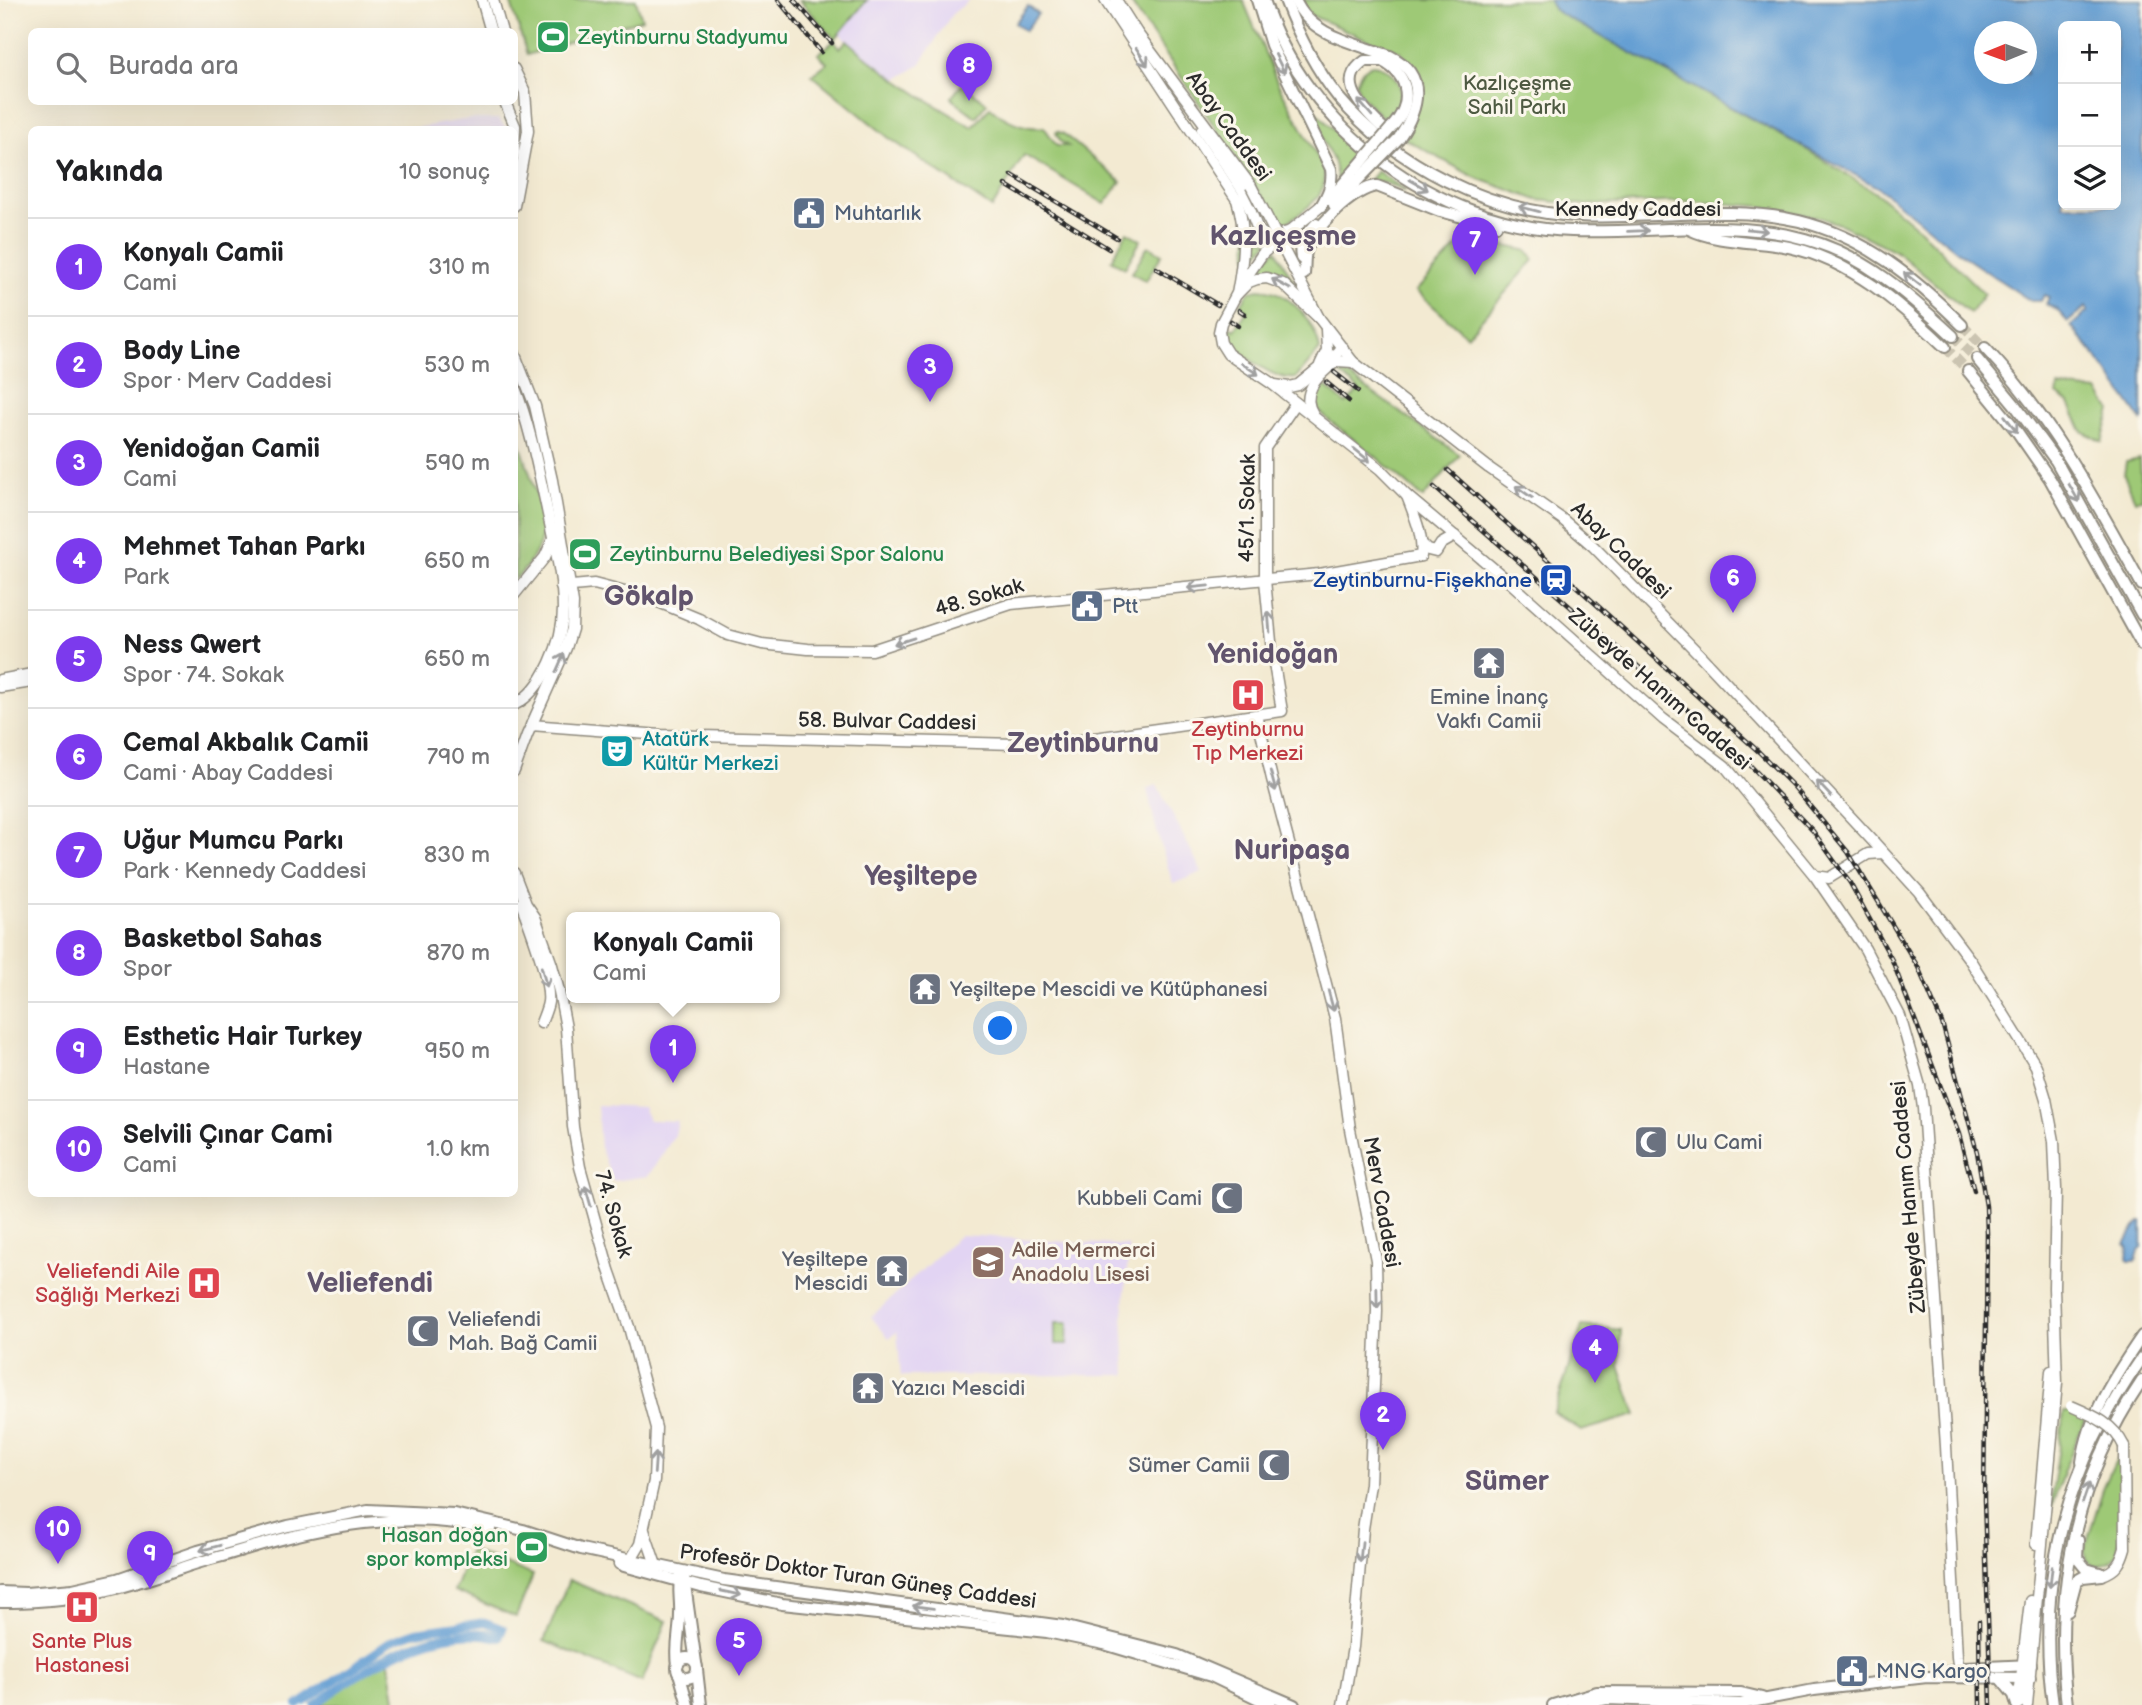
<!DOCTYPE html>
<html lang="tr">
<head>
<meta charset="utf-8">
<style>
	:root { --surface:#fff; --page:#f6f6f6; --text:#202124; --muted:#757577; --line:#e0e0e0; --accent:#7c3aed }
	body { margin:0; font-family:"Balsamiq Sans",sans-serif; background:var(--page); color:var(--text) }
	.controls { position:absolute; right:21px; top:21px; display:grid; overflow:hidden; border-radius:10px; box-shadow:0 7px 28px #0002 }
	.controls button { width:63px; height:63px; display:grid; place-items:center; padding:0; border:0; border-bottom:2px solid var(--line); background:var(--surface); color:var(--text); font:35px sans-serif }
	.compass { position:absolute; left:1974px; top:21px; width:63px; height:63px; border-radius:50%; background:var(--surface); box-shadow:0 7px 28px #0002; rotate:269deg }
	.you { position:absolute; left:1001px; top:1029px; width:24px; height:24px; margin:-18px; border:5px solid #fff; border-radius:50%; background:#1a73e8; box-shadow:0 0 0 10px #1a73e833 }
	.badge { display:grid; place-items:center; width:46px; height:46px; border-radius:50%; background:var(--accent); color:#fff; font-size:23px; font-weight:700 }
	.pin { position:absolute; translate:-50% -58px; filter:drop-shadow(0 2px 4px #0008) }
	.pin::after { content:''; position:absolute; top:37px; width:24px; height:21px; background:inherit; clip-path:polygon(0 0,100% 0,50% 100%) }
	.popup { position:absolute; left:566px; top:912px; width:214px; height:91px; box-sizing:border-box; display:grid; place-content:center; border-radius:10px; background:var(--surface); filter:drop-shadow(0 2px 5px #0005); font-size:23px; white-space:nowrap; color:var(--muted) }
	.popup b { font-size:26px; color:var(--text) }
	.popup::after { content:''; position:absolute; left:50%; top:100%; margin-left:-14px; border:14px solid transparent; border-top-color:var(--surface) }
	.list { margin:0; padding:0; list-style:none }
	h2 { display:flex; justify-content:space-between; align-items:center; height:91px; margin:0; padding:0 28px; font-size:30px }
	h2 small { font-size:23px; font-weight:400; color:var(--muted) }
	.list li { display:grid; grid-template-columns:46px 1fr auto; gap:21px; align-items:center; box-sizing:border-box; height:98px; padding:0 28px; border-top:2px solid var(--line) }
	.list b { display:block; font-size:26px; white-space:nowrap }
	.list p { margin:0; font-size:23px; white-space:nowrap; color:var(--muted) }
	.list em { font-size:23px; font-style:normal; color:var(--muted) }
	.icon { flex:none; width:38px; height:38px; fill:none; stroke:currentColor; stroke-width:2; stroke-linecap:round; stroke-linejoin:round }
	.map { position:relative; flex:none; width:2142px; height:1705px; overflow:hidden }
	.search { position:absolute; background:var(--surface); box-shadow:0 7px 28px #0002; left:28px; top:28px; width:490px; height:77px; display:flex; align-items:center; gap:18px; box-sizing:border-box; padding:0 24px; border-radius:10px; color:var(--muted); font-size:26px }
	.panel { position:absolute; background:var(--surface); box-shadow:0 7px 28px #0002; left:28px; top:126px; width:490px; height:1071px; border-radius:10px }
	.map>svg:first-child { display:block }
	.built { fill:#e2d4f3 }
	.green { fill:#9ec976; stroke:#647a50; stroke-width:2 }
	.water { fill:#649ed3; stroke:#48647f; stroke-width:2; fill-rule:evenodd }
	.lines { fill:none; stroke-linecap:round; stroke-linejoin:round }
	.stream { stroke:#649ed3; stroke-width:2 }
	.canal { stroke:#649ed3; stroke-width:8 }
	.primary-tunnel { stroke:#cbc4b1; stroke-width:10; stroke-dasharray:10 5; stroke-linecap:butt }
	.trunk-tunnel { stroke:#cbc4b1; stroke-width:10; stroke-dasharray:10 5; stroke-linecap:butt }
	.secondary-casing { stroke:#8f8a7e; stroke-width:13 }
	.primary-casing { stroke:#8f8a7e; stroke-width:14 }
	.trunk-casing { stroke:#8f8a7e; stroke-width:14 }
	.secondary { stroke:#fff; stroke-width:10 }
	.primary { stroke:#fff; stroke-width:10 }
	.trunk { stroke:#fff; stroke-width:10 }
	.rail-casing { stroke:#2b2b2b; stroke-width:4.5 }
	.rail { stroke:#fbf7ec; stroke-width:2; stroke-dasharray:5; stroke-linecap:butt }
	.secondary-bridge-casing { stroke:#8f8a7e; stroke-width:13; stroke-linecap:butt }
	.trunk-bridge-casing { stroke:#8f8a7e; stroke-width:14; stroke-linecap:butt }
	.secondary-bridge { stroke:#fff; stroke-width:10 }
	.trunk-bridge { stroke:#fff; stroke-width:10 }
	.oneway { stroke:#a0a0a0 }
	.labels { text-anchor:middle; stroke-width:6; stroke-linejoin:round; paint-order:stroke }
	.leisure-label { font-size:21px; fill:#27864d; stroke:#fbf7ec; text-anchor:start }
	.park-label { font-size:21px; fill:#4e5a42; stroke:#fbf7ec }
	.street-label { font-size:21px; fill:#2b2b2b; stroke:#fbf7ec }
	.service-label { font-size:21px; fill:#4e5e75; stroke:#fbf7ec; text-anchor:start }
	.transit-label { font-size:21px; fill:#164399; stroke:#fbf7ec; text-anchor:end }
	.worship-label { font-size:21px; fill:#5b616d; stroke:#fbf7ec; text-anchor:start }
	.health-label { font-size:21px; fill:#be3a42; stroke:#fbf7ec }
	.culture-label { font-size:21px; fill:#0d838f; stroke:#fbf7ec; text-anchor:start }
	.education-label { font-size:21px; fill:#785e54; stroke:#fbf7ec; text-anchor:start }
	.district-label { font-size:28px; font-weight:bold; fill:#61546d; stroke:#fbf7ec }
</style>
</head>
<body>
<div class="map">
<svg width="2142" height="1705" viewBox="0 0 2142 1705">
	<rect width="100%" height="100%" fill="#fbf7ec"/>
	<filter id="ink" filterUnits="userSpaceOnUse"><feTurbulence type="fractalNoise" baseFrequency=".0143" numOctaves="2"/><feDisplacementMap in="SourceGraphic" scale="14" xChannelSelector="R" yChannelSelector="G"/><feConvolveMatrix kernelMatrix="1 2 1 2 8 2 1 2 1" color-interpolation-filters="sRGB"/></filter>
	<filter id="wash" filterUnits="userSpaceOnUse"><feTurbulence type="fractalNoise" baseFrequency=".00686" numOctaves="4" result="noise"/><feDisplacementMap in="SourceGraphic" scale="28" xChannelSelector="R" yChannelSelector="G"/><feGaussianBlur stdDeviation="1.57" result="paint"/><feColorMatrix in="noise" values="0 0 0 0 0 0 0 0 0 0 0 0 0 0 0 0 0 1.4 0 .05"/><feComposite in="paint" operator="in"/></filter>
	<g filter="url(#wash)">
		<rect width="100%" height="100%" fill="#f3ead2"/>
		<g class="built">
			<path d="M867,0H970L952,14L919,66L897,79L868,60L839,33Z"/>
			<path d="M469,119H498L507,129H410Z"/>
			<path d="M1157,785L1202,872L1173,884L1157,832L1147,789Z"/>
			<path d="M597,1105L643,1107L649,1120L678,1121L675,1135L648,1176L613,1181L600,1147Z"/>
			<path d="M960,1235L1129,1246L1123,1315L1126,1375L901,1376L897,1332L889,1338L871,1317Z"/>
		</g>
		<g class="green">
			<path d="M510,0H636L642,19L527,55Z"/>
			<path d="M799,0H867L835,39Z"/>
			<path d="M1129,0H1243L1278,84L1323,167C1331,198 1303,210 1282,226Z"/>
			<path d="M1300,0H1549L1555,10L1564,16L1799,145L1879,195L1918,228L1984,294L1970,313L1897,252L1842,225L1818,217L1758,206L1690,201L1586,205L1537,200L1474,177L1403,138L1420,87L1415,70L1400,51L1373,42L1310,15Z"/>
			<path d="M847,40C885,75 928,102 973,127L990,107C1003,119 1025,130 1044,127L1057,146H1068L1061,142L1056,133L1057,131L1064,134L1121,182L1105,204L1024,155L992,208L889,138L812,75L827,63L818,54L834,41L840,48Z"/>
			<path d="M1370,65C1393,65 1408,90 1399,110C1397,115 1392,120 1389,124L1361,96L1356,83L1361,72Z"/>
			<path d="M962,84L987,103L976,117L951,98Z"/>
			<path d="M1306,103L1361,155L1338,181L1333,160L1304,104Z"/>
			<path d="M1377,171L1405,190L1404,191L1386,183L1368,182Z"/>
			<path d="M1247,213C1251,227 1254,238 1269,242L1248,262Z"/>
			<path d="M1127,232L1141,240L1125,268L1111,260Z"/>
			<path d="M1466,237L1528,251L1534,260L1467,336L1416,291Z"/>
			<path d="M1148,246L1162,254L1146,281L1132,273Z"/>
			<path d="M1276,249L1298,290C1283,277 1271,270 1251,275Z"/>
			<path d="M1258,289C1288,289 1315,321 1320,350L1296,378C1274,381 1251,359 1233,348L1228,342L1230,327L1235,330L1247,311L1240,306L1249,292Z"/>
			<path d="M1338,368L1460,455L1423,498L1374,455L1326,418L1314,406V396L1323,385L1346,404L1359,390L1336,370Z"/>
			<path d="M2058,387L2098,391L2111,410L2102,442L2082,431L2069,403L2057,394Z"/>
			<path d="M514,425L542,511C547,541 534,559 515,580Z"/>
			<path d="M2140,459L2142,499L2135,500L2124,475L2126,462Z"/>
			<path d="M1055,1323H1068L1067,1344H1055Z"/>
			<path d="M1582,1326L1621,1330L1619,1366L1636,1415L1581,1431L1554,1412Z"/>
			<path d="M2064,1412H2070L2086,1419L2064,1470L2049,1515Z"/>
			<path d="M2119,1454C2121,1472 2123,1541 2116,1555C2111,1564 2101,1566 2092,1565L2086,1560L2084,1551L2104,1486Z"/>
			<path d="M470,1550L533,1575L516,1617L454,1591Z"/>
			<path d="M569,1580L667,1621L642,1682L544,1641Z"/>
			<path d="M388,1657L396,1705H315Z"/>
		</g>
		<g class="water">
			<path d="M1549,0H2142V421L2098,359L2071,326L2088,311L2086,307L2068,322L2057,310L2046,304L2049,297L2044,295L2041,301H2031L1966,258L1879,188L1564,16L1555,10ZM2116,26V205H2063V26ZM1984,32H2026V74H1984Z"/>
			<path d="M1028,6L1038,14L1025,31L1015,23Z"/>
			<path d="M2140,1222H2142V1248L2139,1251L2136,1261H2129L2127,1259L2128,1247L2125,1244L2132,1231Z"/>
		</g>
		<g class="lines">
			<path class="stream" d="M305,1705C351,1672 396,1640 453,1632C470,1630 484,1628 501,1633"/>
			<path class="canal" d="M298,1705L393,1640L416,1632L485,1622L503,1629L499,1638C435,1621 364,1669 315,1705"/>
		</g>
	</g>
	<g filter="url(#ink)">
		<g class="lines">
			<path class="primary-tunnel" d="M1945,347L1968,371"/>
			<g class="trunk-tunnel">
				<path d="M1962,325L1985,348"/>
				<path d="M1953,336L1977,359"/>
			</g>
			<g class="secondary-casing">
				<g id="secondary">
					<path d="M482,0L491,32"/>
					<path d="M493,0L502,32"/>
					<path d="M1105,0L1237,200C1247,232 1243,262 1237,294"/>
					<path d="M1116,0L1137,33L1251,186"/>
					<path d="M514,69L525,92L528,131L514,206"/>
					<path d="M505,102L515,126L514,154"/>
					<path d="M1202,129L1243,191L1258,230C1267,239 1277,235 1288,232"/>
					<path d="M1292,266L1319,318L1353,362L1489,468L1562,519L1593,546L1698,653L1871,839L1919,892L1970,960L2036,1066L2046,1099L2054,1141L2056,1189L2054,1288L2057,1383L2027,1705"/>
					<path d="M1243,282L1263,253L1321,206"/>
					<path d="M1319,318L1283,284L1267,278L1257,279L1249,282L1236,295L1221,323L1219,332L1221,343L1228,354L1271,383L1380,469L1407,496L1513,585L1663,719L1725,766L1815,876L1865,949L1900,1016L1920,1086L1923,1108L1946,1446L1957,1657L1958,1665L1964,1668"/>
					<path d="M514,352L535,406L552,480L573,603L572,629L566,648L527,735L514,771"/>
					<path d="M1320,365L1327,350L1326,329"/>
					<path d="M514,385C531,429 539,473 549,519C555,548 563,579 563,609C563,641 544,690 514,705"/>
					<path d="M1275,385L1289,387L1298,385L1343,348"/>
					<path d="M1313,414C1299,393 1320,373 1337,361L1353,362"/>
					<path d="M1422,544L1428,550L1436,552L1441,544L1455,536"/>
					<path d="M561,587L594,584L651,599L699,619L728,635L762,644L808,649L872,650L1011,604L1319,574L1421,556C1424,536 1414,515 1407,496"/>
					<path d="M514,595L545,557L553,539"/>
					<path d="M0,680L32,674"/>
					<path d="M0,687L32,682"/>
					<path d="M1257,715L1272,779L1335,1018L1350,1129L1376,1260L1377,1311L1370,1484L1363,1529L1353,1647L1343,1705"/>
					<path d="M531,725L661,735L1016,744L1074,741L1282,711L1272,652L1265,580V448L1296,403"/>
					<path d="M514,873L526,904L535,917L552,965L559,991L566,1028L573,1127L580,1167L609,1270L629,1327L656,1428L654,1481L640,1544L630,1561L619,1564"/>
					<path d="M1815,876L1829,878L1868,854L1883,853"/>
					<path d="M521,903C529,924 551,981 548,1002C547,1009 543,1017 541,1023"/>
					<path d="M644,1530L656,1565"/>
					<path d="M2036,1544L2051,1371"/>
					<path d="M2102,1575C2117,1570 2121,1562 2125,1548L2124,1446"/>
					<path d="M2018,1704L2030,1601"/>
				</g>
			</g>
			<g class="primary-casing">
				<g id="primary">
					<path d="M1689,229C1717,243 1757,241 1789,247C1851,260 1901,305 1945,347"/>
					<path d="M1968,371L2016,430L2050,479L2142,645"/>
					<path d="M2082,1462C2088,1416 2116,1374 2142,1336"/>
					<path d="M624,1566L701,1587L782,1604L1047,1632L1104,1644L1211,1676L1271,1705"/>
					<path d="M684,1578L696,1663"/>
					<path d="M0,1592L26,1593L73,1589L117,1579L198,1551L288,1526L368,1510L454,1514L523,1530L581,1549L724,1580L1063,1626L1177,1655L1294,1705"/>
					<path d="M0,1602C27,1602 53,1601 80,1596C115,1590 149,1579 182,1568C201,1561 220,1557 239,1551C321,1526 405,1509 490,1529"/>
					<circle cx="687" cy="1668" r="10"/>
					<path d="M678,1665C675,1647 680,1631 680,1614C681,1601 677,1587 681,1575"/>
					<path d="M697,1670L701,1705"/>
					<path d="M679,1673L688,1705"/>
					<path d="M1944,1673L1964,1668L2031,1665"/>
					<path d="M2000,1678L2014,1695L2017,1705"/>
					<path d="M1553,1705L1597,1692L1741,1693L1762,1698"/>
					<path d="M1575,1705L1607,1699L1741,1704L1814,1690L1927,1677L2030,1678"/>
				</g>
			</g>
			<g class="trunk-casing">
				<g id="trunk">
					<path d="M1257,0L1271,45L1331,169C1333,184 1328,194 1321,206"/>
					<path d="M1264,0C1306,129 1436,226 1572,231C1649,234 1729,218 1805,239C1865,255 1909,295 1953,336"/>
					<path d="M1285,0C1298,34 1315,68 1338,97C1395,165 1489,212 1578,216C1651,220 1727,204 1799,221C1865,237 1915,278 1962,325"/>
					<path d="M1295,0C1311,37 1356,43 1390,56C1428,75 1419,109 1399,138"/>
					<path d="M1391,128C1413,105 1411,76 1382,61H1365C1329,85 1375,119 1393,138"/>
					<path d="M1329,200L1355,170"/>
					<path d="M1334,205L1360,178"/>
					<path d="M1301,258C1298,242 1306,235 1316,224"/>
					<path d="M1304,274C1305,267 1304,259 1306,252C1311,230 1354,188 1377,186L1440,211L1496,226"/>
					<path d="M1985,348C2052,418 2096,502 2142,585"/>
					<path d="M1977,359L2015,405L2056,461L2142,615"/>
					<path d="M2078,1540L2077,1558L2086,1569L2100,1573"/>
					<path d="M2068,1611L2076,1581L2083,1577L2102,1575"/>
					<path d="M2053,1705C2035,1578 2069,1461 2142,1358"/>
					<path d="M2067,1705C2053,1588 2075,1480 2142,1381"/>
				</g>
			</g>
			<use href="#secondary" class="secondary"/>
			<use href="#primary" class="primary"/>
			<use href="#trunk" class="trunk"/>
			<g class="rail-casing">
				<g id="rail">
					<path d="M778,0L821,52"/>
					<path d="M794,0L832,43"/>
					<path d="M1012,175L1117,238"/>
					<path d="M1006,185L1109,249"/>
					<path d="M1156,268L1218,305"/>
					<path d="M1239,310L1245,314"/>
					<path d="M1231,321L1238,326"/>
					<path d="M1334,372L1358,391"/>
					<path d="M1326,382L1349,401"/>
					<path d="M1448,470L1759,752L1794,787L1848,852L1918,967L1942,1023L1977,1152L1986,1206L1987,1233L1984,1500L1991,1705"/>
					<path d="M1434,487L1748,763L1813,831L1850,883L1892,960L1959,1134L1974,1191"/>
					<path d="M1979,1621L1980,1705"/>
				</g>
			</g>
			<use href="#rail" class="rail"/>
			<g class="secondary-bridge-casing">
				<g id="secondary-bridge">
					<path d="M1251,186L1292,266"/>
					<path d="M2071,1406C2092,1415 2113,1423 2124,1446"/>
				</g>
			</g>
			<g class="trunk-bridge-casing">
				<g id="trunk-bridge">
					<path d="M1355,170L1391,128"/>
					<path d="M1360,178L1399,138"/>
				</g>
			</g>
			<use href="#secondary-bridge" class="secondary-bridge"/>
			<use href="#trunk-bridge" class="trunk-bridge"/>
		</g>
		<defs><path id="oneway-shaft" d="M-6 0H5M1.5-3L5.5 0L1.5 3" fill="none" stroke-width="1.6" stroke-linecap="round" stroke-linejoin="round" transform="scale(1.75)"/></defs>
		<g class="oneway">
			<use href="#oneway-shaft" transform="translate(1142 57) rotate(57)"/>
			<use href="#oneway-shaft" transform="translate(1280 64) rotate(64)"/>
			<use href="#oneway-shaft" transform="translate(1365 108) rotate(-131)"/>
			<use href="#oneway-shaft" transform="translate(1419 185) rotate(30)"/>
			<use href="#oneway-shaft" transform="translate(1529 209) rotate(-166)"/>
			<use href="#oneway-shaft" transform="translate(1757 230) rotate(6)"/>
			<use href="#oneway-shaft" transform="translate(1638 231) rotate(-2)"/>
			<use href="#oneway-shaft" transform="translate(1912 279) rotate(-142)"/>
			<use href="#oneway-shaft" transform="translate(1281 284) rotate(-151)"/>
			<use href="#oneway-shaft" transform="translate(1250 369) rotate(34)"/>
			<use href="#oneway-shaft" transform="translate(2011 424) rotate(53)"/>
			<use href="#oneway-shaft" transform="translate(1362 455) rotate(39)"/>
			<use href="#oneway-shaft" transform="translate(1524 492) rotate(-145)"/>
			<use href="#oneway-shaft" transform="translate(2074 493) rotate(60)"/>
			<use href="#oneway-shaft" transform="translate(1198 587) rotate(174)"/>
			<use href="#oneway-shaft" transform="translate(1269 622) rotate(-95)"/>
			<use href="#oneway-shaft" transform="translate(904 641) rotate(163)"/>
			<use href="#oneway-shaft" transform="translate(560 663) rotate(-66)"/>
			<use href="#oneway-shaft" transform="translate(1273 781) rotate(75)"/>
			<use href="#oneway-shaft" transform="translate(1824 789) rotate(-133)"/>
			<use href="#oneway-shaft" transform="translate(544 977) rotate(75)"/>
			<use href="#oneway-shaft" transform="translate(1331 1001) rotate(75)"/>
			<use href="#oneway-shaft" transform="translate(588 1196) rotate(-106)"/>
			<use href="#oneway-shaft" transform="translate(1377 1298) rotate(89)"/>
			<use href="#oneway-shaft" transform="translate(655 1463) rotate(-86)"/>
			<use href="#oneway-shaft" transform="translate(2086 1493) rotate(-71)"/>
			<use href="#oneway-shaft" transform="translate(210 1548) rotate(165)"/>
			<use href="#oneway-shaft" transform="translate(1361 1552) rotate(96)"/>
			<use href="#oneway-shaft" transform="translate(2051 1577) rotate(97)"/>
			<use href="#oneway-shaft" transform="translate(731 1593) rotate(12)"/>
			<use href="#oneway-shaft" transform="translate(923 1607) rotate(-172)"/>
		</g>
	</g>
	<defs>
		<g id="stadium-square" transform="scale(1.75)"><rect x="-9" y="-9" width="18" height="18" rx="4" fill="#2e9e5b" stroke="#fbf7ec"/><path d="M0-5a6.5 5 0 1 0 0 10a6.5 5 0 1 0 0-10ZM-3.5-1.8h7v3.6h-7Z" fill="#fff"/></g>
		<g id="civic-square" transform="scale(1.75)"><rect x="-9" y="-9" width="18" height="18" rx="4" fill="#5c6f8a" stroke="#fbf7ec"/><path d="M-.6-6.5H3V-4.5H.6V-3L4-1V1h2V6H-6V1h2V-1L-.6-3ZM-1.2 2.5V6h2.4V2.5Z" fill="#fff"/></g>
		<g id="station-square" transform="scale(1.75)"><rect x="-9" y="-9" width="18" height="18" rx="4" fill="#1a4fb4" stroke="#fbf7ec"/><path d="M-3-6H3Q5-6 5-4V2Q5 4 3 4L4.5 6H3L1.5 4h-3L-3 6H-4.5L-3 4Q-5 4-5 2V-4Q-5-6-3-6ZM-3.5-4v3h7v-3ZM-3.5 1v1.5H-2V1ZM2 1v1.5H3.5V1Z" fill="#fff"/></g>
		<g id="temple-square" transform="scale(1.75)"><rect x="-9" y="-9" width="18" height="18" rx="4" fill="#6b7280" stroke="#fbf7ec"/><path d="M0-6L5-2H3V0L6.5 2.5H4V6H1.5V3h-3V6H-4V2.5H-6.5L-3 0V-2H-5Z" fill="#fff"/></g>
		<g id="hospital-square" transform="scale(1.75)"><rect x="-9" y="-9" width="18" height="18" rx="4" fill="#e0444e" stroke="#fbf7ec"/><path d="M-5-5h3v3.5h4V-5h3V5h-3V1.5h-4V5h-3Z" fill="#fff"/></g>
		<g id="theatre-square" transform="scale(1.75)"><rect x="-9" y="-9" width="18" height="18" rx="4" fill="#0f9aa8" stroke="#fbf7ec"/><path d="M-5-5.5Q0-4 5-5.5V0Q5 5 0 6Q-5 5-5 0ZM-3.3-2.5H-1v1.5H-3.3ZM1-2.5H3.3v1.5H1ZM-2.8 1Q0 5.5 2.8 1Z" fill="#fff"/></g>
		<g id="mosque-square" transform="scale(1.75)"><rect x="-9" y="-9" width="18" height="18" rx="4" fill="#6b7280" stroke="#fbf7ec"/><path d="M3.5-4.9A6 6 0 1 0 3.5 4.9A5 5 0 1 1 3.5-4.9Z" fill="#fff"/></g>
		<g id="school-square" transform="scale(1.75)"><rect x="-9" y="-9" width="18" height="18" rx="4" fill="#8d6e63" stroke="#fbf7ec"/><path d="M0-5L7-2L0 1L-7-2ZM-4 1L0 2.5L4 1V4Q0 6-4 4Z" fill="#fff"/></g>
	</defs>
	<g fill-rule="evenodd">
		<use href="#stadium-square" x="553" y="37"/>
		<use href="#civic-square" x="809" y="213"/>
		<use href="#stadium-square" x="585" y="554"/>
		<use href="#station-square" x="1556" y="580"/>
		<use href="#civic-square" x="1087" y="606"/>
		<use href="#temple-square" x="1489" y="663"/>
		<use href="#hospital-square" x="1248" y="695"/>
		<use href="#theatre-square" x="617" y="751"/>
		<use href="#temple-square" x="925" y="989"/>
		<use href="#mosque-square" x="1651" y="1142"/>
		<use href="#mosque-square" x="1227" y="1198"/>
		<use href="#school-square" x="988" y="1262"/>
		<use href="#temple-square" x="892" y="1271"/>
		<use href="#hospital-square" x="204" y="1283"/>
		<use href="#mosque-square" x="423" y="1331"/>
		<use href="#temple-square" x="868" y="1388"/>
		<use href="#mosque-square" x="1274" y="1465"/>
		<use href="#stadium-square" x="532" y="1547"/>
		<use href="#hospital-square" x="82" y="1607"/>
		<use href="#civic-square" x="1852" y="1671"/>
	</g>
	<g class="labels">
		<g class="leisure-label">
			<text x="578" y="44">Zeytinburnu Stadyumu</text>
			<text x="610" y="561">Zeytinburnu Belediyesi Spor Salonu</text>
			<text x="508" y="1542" text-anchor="end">Hasan doğan<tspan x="508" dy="24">spor kompleksi</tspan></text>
		</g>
		<g class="park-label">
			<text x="1517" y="90">Kazlıçeşme<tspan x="1517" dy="24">Sahil Parkı</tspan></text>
		</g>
		<g class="street-label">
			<text transform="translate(1229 126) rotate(54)" y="7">Abay Caddesi</text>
			<text x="1638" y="216">Kennedy Caddesi</text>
			<text transform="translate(1247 508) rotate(-89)" y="7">45/1. Sokak</text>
			<text transform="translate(1621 550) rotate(44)" y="7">Abay Caddesi</text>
			<text transform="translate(979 597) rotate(-16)" y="7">48. Sokak</text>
			<text transform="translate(1660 689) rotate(41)" y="7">Zübeyde Hanım Caddesi</text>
			<text transform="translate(887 721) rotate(1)" y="7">58. Bulvar Caddesi</text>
			<text transform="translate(1908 1197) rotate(-95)" y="7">Zübeyde Hanım Caddesi</text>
			<text transform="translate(1382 1202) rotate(80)" y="7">Merv Caddesi</text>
			<text transform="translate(614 1214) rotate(74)" y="7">74. Sokak</text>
			<text transform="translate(858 1576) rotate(8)" y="7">Profesör Doktor Turan Güneş Caddesi</text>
		</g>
		<g class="service-label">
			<text x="834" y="220">Muhtarlık</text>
			<text x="1112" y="613">Ptt</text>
			<text x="1876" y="1678">MNG Kargo</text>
		</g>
		<g class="transit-label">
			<text x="1532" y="587">Zeytinburnu-Fişekhane</text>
		</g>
		<g class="worship-label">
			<text x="1489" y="704" text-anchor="middle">Emine İnanç<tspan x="1489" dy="24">Vakfı Camii</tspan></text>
			<text x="950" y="996">Yeşiltepe Mescidi ve Kütüphanesi</text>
			<text x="1676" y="1149">Ulu Cami</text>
			<text x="1202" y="1205" text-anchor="end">Kubbeli Cami</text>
			<text x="868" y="1266" text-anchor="end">Yeşiltepe<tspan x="868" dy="24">Mescidi</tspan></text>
			<text x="448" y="1326">Veliefendi<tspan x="448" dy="24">Mah. Bağ Camii</tspan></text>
			<text x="892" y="1395">Yazıcı Mescidi</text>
			<text x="1250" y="1472" text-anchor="end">Sümer Camii</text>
		</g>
		<g class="health-label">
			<text x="1248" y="736">Zeytinburnu<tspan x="1248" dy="24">Tıp Merkezi</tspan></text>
			<text x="180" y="1278" text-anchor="end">Veliefendi Aile<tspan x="180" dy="24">Sağlığı Merkezi</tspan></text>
			<text x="82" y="1648">Sante Plus<tspan x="82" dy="24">Hastanesi</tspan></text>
		</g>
		<g class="culture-label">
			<text x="642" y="746">Atatürk<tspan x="642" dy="24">Kültür Merkezi</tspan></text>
		</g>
		<g class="education-label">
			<text x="1012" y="1257">Adile Mermerci<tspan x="1012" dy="24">Anadolu Lisesi</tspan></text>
		</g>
		<g class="district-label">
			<text x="1283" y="245">Kazlıçeşme</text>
			<text x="649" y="605">Gökalp</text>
			<text x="1273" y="663">Yenidoğan</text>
			<text x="1083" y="752">Zeytinburnu</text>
			<text x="1292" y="859">Nuripaşa</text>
			<text x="921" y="885">Yeşiltepe</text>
			<text x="370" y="1292">Veliefendi</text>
			<text x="1507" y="1490">Sümer</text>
		</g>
	</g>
</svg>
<div class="controls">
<button>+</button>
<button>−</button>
<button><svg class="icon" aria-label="layers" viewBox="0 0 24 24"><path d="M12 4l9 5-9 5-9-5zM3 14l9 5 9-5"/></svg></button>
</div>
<svg class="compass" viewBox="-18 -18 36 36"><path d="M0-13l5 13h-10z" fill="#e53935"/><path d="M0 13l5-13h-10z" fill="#757577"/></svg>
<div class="you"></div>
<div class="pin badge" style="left:673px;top:1083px">1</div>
<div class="popup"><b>Konyalı Camii</b>Cami</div>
<div class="pin badge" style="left:1383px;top:1450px">2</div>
<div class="pin badge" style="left:930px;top:402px">3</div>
<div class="pin badge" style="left:1595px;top:1383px">4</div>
<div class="pin badge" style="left:739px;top:1676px">5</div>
<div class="pin badge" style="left:1733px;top:613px">6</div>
<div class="pin badge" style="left:1475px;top:275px">7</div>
<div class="pin badge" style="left:969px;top:101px">8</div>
<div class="pin badge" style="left:150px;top:1589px">9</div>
<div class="pin badge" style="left:58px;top:1564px">10</div>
<div class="search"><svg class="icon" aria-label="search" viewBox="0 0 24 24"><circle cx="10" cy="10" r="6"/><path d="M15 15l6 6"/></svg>Burada ara</div>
<section class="panel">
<h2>Yakında<small>10 sonuç</small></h2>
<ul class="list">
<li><span class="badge">1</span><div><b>Konyalı Camii</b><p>Cami</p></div><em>310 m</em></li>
<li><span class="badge">2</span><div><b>Body Line</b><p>Spor · Merv Caddesi</p></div><em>530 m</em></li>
<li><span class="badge">3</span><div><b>Yenidoğan Camii</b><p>Cami</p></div><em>590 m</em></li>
<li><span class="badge">4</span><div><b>Mehmet Tahan Parkı</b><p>Park</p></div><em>650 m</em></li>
<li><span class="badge">5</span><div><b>Ness Qwert</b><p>Spor · 74. Sokak</p></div><em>650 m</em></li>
<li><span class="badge">6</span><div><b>Cemal Akbalık Camii</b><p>Cami · Abay Caddesi</p></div><em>790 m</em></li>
<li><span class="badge">7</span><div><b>Uğur Mumcu Parkı</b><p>Park · Kennedy Caddesi</p></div><em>830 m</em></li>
<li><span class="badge">8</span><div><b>Basketbol Sahas</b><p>Spor</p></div><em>870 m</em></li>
<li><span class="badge">9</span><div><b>Esthetic Hair Turkey</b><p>Hastane</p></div><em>950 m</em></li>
<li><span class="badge">10</span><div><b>Selvili Çınar Cami</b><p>Cami</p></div><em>1.0 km</em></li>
</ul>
</section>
</div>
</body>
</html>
